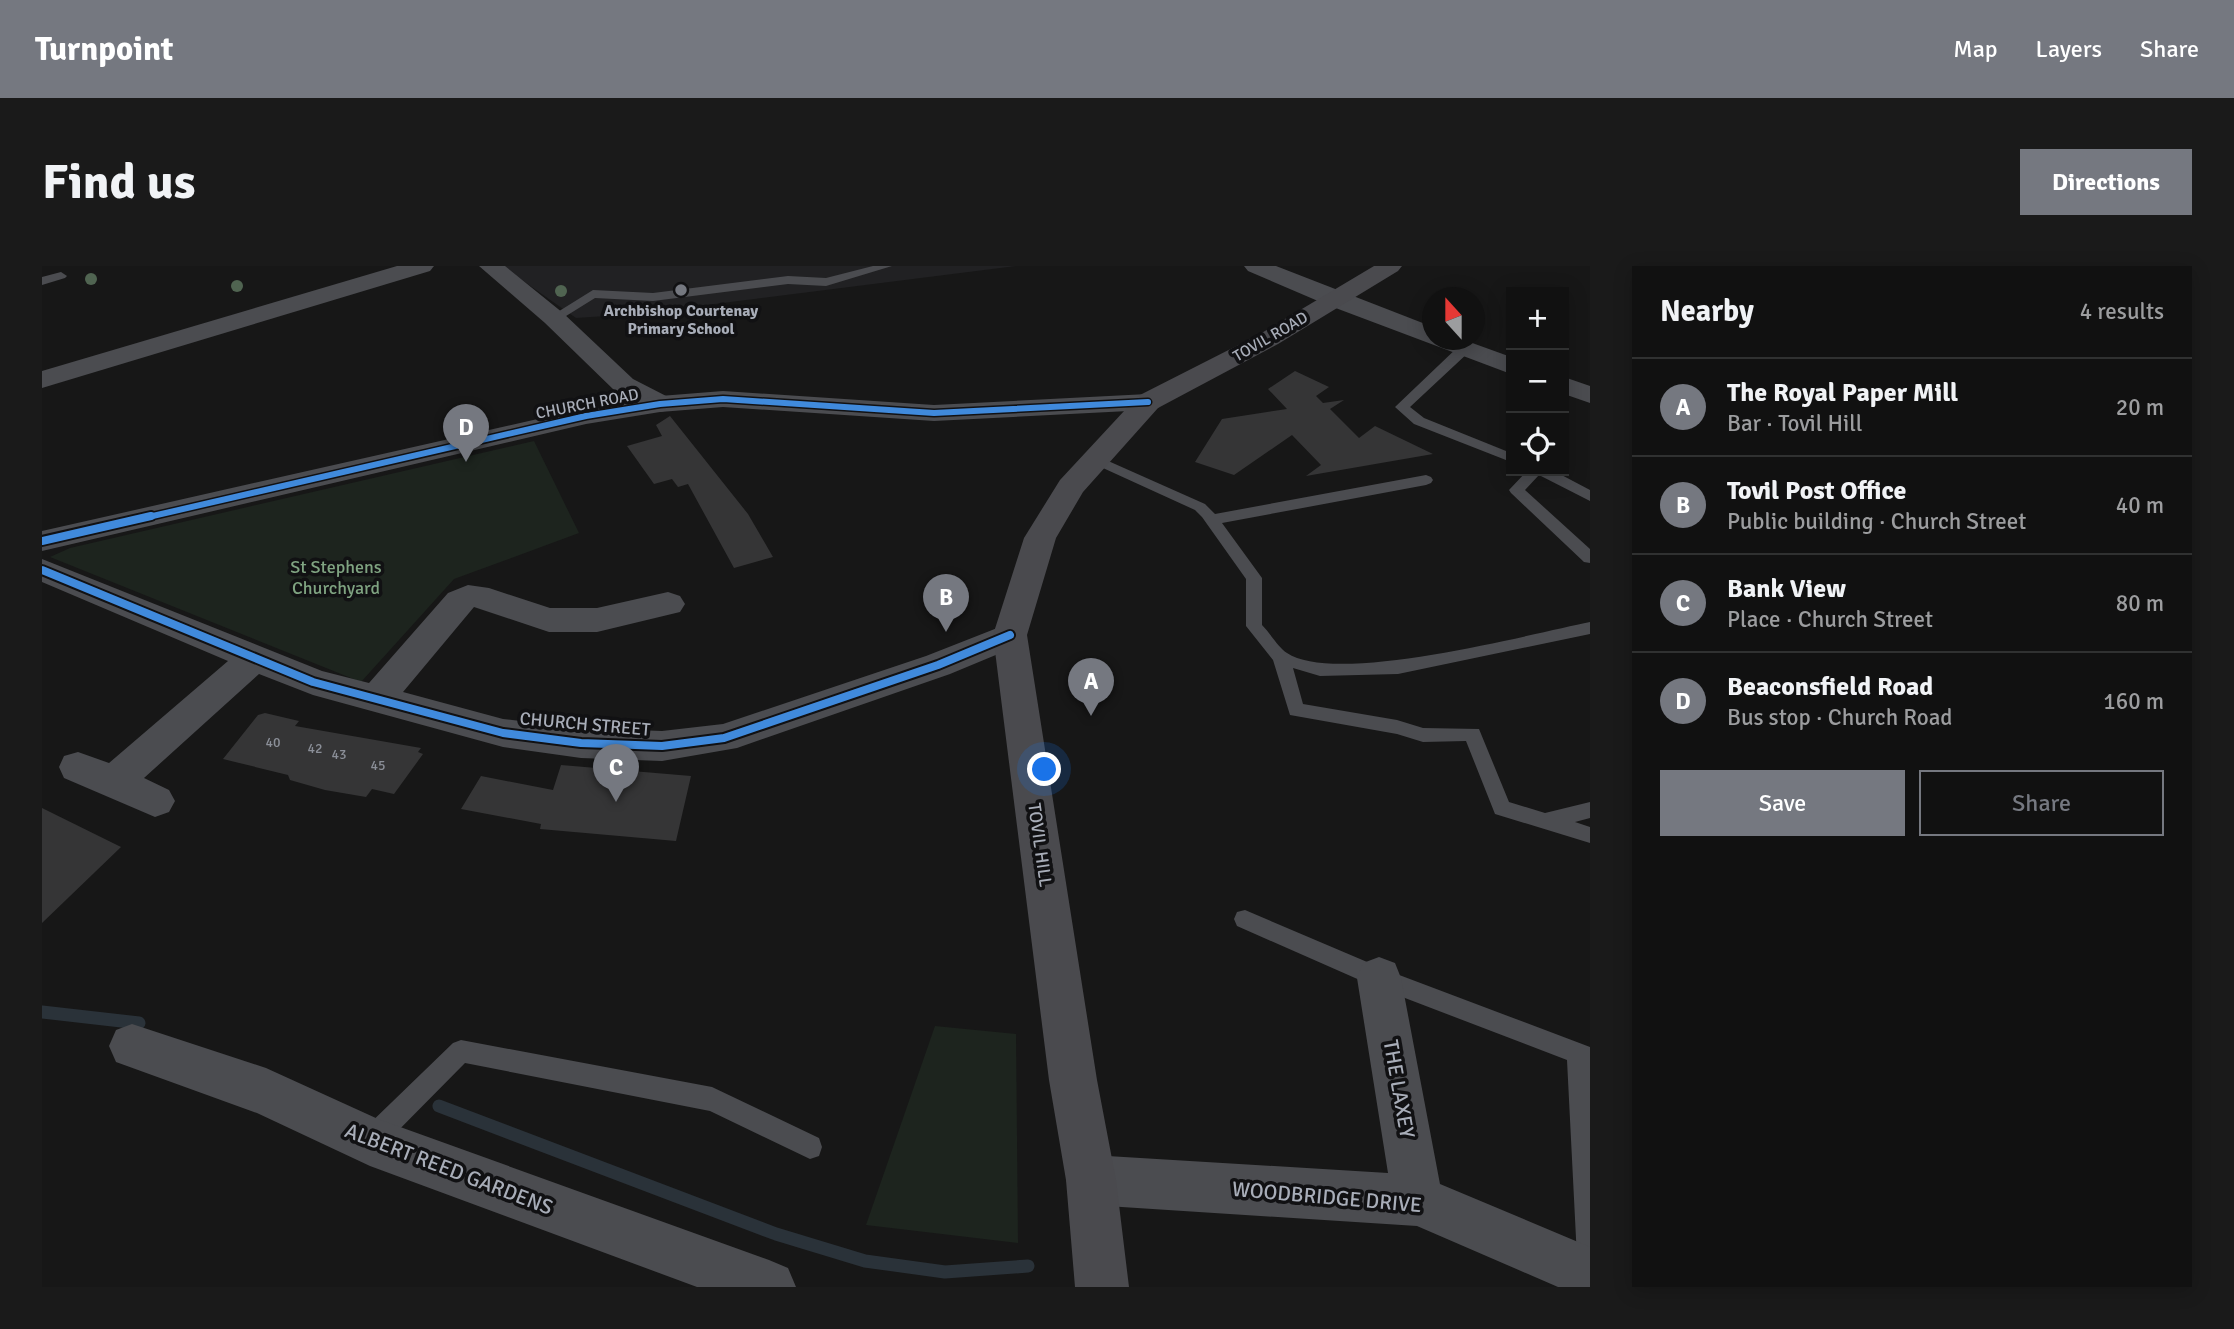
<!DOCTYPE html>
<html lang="en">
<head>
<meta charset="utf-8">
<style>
	:root { --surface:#111; --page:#1a1a1a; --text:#f1f3f6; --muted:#9c9d9f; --line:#303131; --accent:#757880 }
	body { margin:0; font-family:Signika,sans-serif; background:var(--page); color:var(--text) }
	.controls { position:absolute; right:21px; top:21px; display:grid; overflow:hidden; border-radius:0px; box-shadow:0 4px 18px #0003 }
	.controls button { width:63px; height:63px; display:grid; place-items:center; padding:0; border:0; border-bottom:2px solid var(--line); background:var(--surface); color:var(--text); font:35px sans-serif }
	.compass { position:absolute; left:1380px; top:21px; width:63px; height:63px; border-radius:50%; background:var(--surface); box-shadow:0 4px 18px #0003; rotate:339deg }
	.you { position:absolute; left:1003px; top:504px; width:24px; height:24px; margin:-18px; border:5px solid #fff; border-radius:50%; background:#1a73e8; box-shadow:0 0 0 10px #1a73e833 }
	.badge { display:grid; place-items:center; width:46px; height:46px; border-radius:50%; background:var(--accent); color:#fff; font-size:23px; font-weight:700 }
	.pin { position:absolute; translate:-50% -58px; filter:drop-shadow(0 2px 4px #0008) }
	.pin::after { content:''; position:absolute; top:37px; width:24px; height:21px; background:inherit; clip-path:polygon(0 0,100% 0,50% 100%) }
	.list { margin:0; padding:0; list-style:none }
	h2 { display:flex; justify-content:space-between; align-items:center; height:91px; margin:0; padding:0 28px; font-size:30px }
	h2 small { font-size:23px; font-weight:400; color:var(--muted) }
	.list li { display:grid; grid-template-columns:46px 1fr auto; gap:21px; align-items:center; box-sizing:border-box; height:98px; padding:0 28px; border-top:2px solid var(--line) }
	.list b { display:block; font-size:26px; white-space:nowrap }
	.list p { margin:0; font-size:23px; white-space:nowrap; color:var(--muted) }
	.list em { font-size:23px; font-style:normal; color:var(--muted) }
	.actions { display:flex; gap:14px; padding:21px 28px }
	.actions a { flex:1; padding:16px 0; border:2px solid var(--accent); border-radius:0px; text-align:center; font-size:24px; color:var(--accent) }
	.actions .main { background:var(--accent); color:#fff }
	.icon { flex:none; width:38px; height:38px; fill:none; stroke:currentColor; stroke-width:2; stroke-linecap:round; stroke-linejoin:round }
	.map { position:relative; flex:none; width:1548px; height:1021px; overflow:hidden; border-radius:0px }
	header { display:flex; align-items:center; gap:42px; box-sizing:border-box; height:98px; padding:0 35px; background:var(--accent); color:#fff }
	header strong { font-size:33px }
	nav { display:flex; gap:38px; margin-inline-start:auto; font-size:24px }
	.intro { display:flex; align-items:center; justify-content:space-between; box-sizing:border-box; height:168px; padding:0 42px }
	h1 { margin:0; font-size:49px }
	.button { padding:18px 32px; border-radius:0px; background:var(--accent); color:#fff; font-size:24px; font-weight:700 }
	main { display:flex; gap:42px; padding:0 42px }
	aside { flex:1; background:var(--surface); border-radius:0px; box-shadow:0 4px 18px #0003 }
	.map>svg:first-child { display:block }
	.built { fill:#212123 }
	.green { fill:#1d241e }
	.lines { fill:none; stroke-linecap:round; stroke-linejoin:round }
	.stream { stroke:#2a3239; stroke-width:13 }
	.building { fill:#353536 }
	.service { fill:#4b4c50; fill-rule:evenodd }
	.minor { fill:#4b4c50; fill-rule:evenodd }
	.tertiary { fill:#4b4c50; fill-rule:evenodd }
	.secondary { fill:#4a4a4e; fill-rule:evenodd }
	.cycleway-far1-casing { stroke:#111113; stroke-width:9 }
	.cycleway-casing { stroke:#111113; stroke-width:12 }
	.cycleway-far1 { stroke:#408adc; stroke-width:6 }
	.cycleway { stroke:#408adc; stroke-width:8 }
	.tree { fill:#506451 }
	.poi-dot { fill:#757880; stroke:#111113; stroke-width:2.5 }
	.labels { text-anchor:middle; stroke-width:7; stroke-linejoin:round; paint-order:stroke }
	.number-label { font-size:14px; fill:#8b8f98 }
	.far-poi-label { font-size:16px; font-weight:bold; fill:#a8adb8; stroke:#111113 }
	.far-street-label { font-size:16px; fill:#a8adb8; stroke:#111113 }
	.park-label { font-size:18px; fill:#7fa381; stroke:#111113 }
	.street-label { font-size:18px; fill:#a8adb8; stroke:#111113 }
	.near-street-label { font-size:21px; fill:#a8adb8; stroke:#111113 }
</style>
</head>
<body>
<header>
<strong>Turnpoint</strong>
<nav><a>Map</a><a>Layers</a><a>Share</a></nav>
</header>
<div class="intro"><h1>Find us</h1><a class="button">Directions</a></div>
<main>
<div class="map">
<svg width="1548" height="1021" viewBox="0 0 1548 1021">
	<rect width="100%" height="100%" fill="#171717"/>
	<path class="built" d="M460,0H974L594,48L534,52Z"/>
	<g class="green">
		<path d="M492,175L537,267L412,313L319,416L8,291L28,282Z"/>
		<path d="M893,760L974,768L976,977L824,959Z"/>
	</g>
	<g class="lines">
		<g class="stream">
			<path d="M0,746L97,757"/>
			<path d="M397,840L734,968L823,995L903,1006L986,1000"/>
		</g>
	</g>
	<g class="building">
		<path d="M1253,105L1287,121L1274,130L1281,137L1302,134L1288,143L1317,172L1333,160L1391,188L1264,210L1279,199L1250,169L1192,209L1153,196L1180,153L1245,143L1226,123Z"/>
		<path d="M628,150L706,248L731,291L692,302L646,218L636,221L630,213L612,218L585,180L620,170L614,159Z"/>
		<path d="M223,447L257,455L253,460L379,482L376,486L381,488L352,528L330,523L324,531L283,524L248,514L246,509L181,493L216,449Z"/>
		<path d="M519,499L649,510L634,575L498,563L499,558L419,543L439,510L511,524Z"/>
		<path d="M0,542L79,581L0,657Z"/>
	</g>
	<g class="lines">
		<g class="service">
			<path d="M831,0H850L784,20L746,18L611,35L553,32L516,55L512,56L506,52L551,24L611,27L746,10L784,12Z"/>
			<path d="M19,6L25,10L23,12L0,19V11Z"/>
			<path d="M1423,78L1429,82L1428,85L1368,141L1382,152L1469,187V196L1372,158L1353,141L1418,79Z"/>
			<path d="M1055,190L1163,238L1173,248L1384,209L1389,211L1391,214L1389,217L1384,219L1180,257L1220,312V359C1228,367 1236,381 1245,387C1294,420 1488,368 1548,356V368L1356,408L1278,410L1251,402L1261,438L1355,454L1381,462L1437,463L1467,536L1503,547L1548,536V552L1533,556L1548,561V577L1453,548L1424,475L1381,476L1355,468L1248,449L1231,394L1204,360V313L1160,251L1153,244L1050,197L1048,194Z"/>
			<path d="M1485,205H1512L1548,224V235L1497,209L1483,224L1548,283V297L1542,296L1469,227L1467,224Z"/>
			<path d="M1203,644L1344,704L1548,781V1005L1539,1001L1535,992L1525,794L1329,719L1195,660L1192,653L1195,646Z"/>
			<path d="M419,774L670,821L777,872L780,881L777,890L768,893L668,845L423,797L337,884L328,887L319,884L316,875L319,866L411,777Z"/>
		</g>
		<g class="minor">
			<path d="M355,0H392L388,5L0,122V105Z"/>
			<path d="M437,0H463L521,47L591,113L628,132L632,138L628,144L618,146L608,144L573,125L503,57Z"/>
			<path d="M1202,0H1234L1391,61V74H1422L1469,91V108L1283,38L1206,5Z"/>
			<path d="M1522,111L1548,120V137L1522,128Z"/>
			<path d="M0,293L280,405L327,417L406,327L426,319L447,322L508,342H555L626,326L638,330L643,338L638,346L555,366H507L432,341L361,426L461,453L539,462L620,465L681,458L884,390L968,357L980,360L985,369L980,378L908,408L695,482L620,495L539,492L461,481L271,429L217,408L102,512L127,524L133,535L127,546L113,551L22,512L17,501L22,490L36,486L67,497L186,395L0,316Z"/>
			<path d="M1337,691L1353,697L1359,712L1398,918L1548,981V1021H1516L1375,960L1049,939L1031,932L1024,914L1031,896L1049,889L1346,907L1315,712L1321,697Z"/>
			<path d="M90,758L224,802L336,853L727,994L746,1002L754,1021H655L328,900L215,847L74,796L67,780L74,764Z"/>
		</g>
		<path class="tertiary" d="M681,125L892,139L1106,128L1116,130L1120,136L1116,142L1106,144L892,155L681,141L618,146L544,158L0,285V265L544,142L618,130Z"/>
		<path class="secondary" d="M1332,0H1360L1356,5L1236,78L1116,142L1041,226L1014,272L985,369L1055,814L1074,914L1087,1021H1033L1024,914L1007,814L951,369L982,272L1018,214L1096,130L1218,68Z"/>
		<g class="cycleway-far1-casing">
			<path id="cycleway-far1" d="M102,252L544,150L618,138L681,133L892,147L1106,136"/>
		</g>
		<g class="cycleway-casing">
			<g id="cycleway">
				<path d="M0,275L109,250"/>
				<path d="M0,304L271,416L461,467L539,477L620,480L682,472L896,399L968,369"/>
			</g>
		</g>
		<use href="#cycleway-far1" class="cycleway-far1"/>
		<use href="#cycleway" class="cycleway"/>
	</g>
	<g class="tree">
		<circle cx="49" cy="13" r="6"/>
		<circle cx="195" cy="20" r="6"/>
		<circle cx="519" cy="25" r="6"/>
	</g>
	<circle class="poi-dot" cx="639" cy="24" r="7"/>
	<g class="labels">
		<g class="number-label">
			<text x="231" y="481">40</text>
			<text x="273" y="487">42</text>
			<text x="297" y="493">43</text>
			<text x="336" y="504">45</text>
		</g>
		<g class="far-poi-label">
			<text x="639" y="50">Archbishop Courtenay<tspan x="639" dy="18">Primary School</tspan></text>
		</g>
		<g class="far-street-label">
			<text transform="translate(1228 70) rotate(-30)" y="6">TOVIL ROAD</text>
			<text transform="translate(545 137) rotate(-11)" y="6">CHURCH ROAD</text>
		</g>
		<g class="park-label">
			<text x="294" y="307">St Stephens<tspan x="294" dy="21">Churchyard</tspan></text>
		</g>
		<g class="street-label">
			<text transform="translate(543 458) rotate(5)" y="6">CHURCH STREET</text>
			<text transform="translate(998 579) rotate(82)" y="6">TOVIL HILL</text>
		</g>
		<g class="near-street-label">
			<text transform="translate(1357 823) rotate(80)" y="7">THE LAXEY</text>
			<text transform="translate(407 903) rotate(21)" y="7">ALBERT REED GARDENS</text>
			<text transform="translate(1285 931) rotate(5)" y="7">WOODBRIDGE DRIVE</text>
		</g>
	</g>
</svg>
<div class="controls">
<button>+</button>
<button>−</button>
<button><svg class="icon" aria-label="locate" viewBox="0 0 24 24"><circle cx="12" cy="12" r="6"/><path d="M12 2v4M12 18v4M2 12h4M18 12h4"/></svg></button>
</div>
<svg class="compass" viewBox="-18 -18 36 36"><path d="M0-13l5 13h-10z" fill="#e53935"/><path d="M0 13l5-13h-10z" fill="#9c9d9f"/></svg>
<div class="you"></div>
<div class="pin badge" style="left:1049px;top:450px">A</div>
<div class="pin badge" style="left:904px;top:366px">B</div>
<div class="pin badge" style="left:574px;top:536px">C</div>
<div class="pin badge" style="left:424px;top:196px">D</div>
</div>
<aside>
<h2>Nearby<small>4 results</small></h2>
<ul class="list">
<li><span class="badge">A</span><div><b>The Royal Paper Mill</b><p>Bar · Tovil Hill</p></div><em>20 m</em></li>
<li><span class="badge">B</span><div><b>Tovil Post Office</b><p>Public building · Church Street</p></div><em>40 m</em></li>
<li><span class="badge">C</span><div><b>Bank View</b><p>Place · Church Street</p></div><em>80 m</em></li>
<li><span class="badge">D</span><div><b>Beaconsfield Road</b><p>Bus stop · Church Road</p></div><em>160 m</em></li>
</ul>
<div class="actions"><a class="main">Save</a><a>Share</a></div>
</aside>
</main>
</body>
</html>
